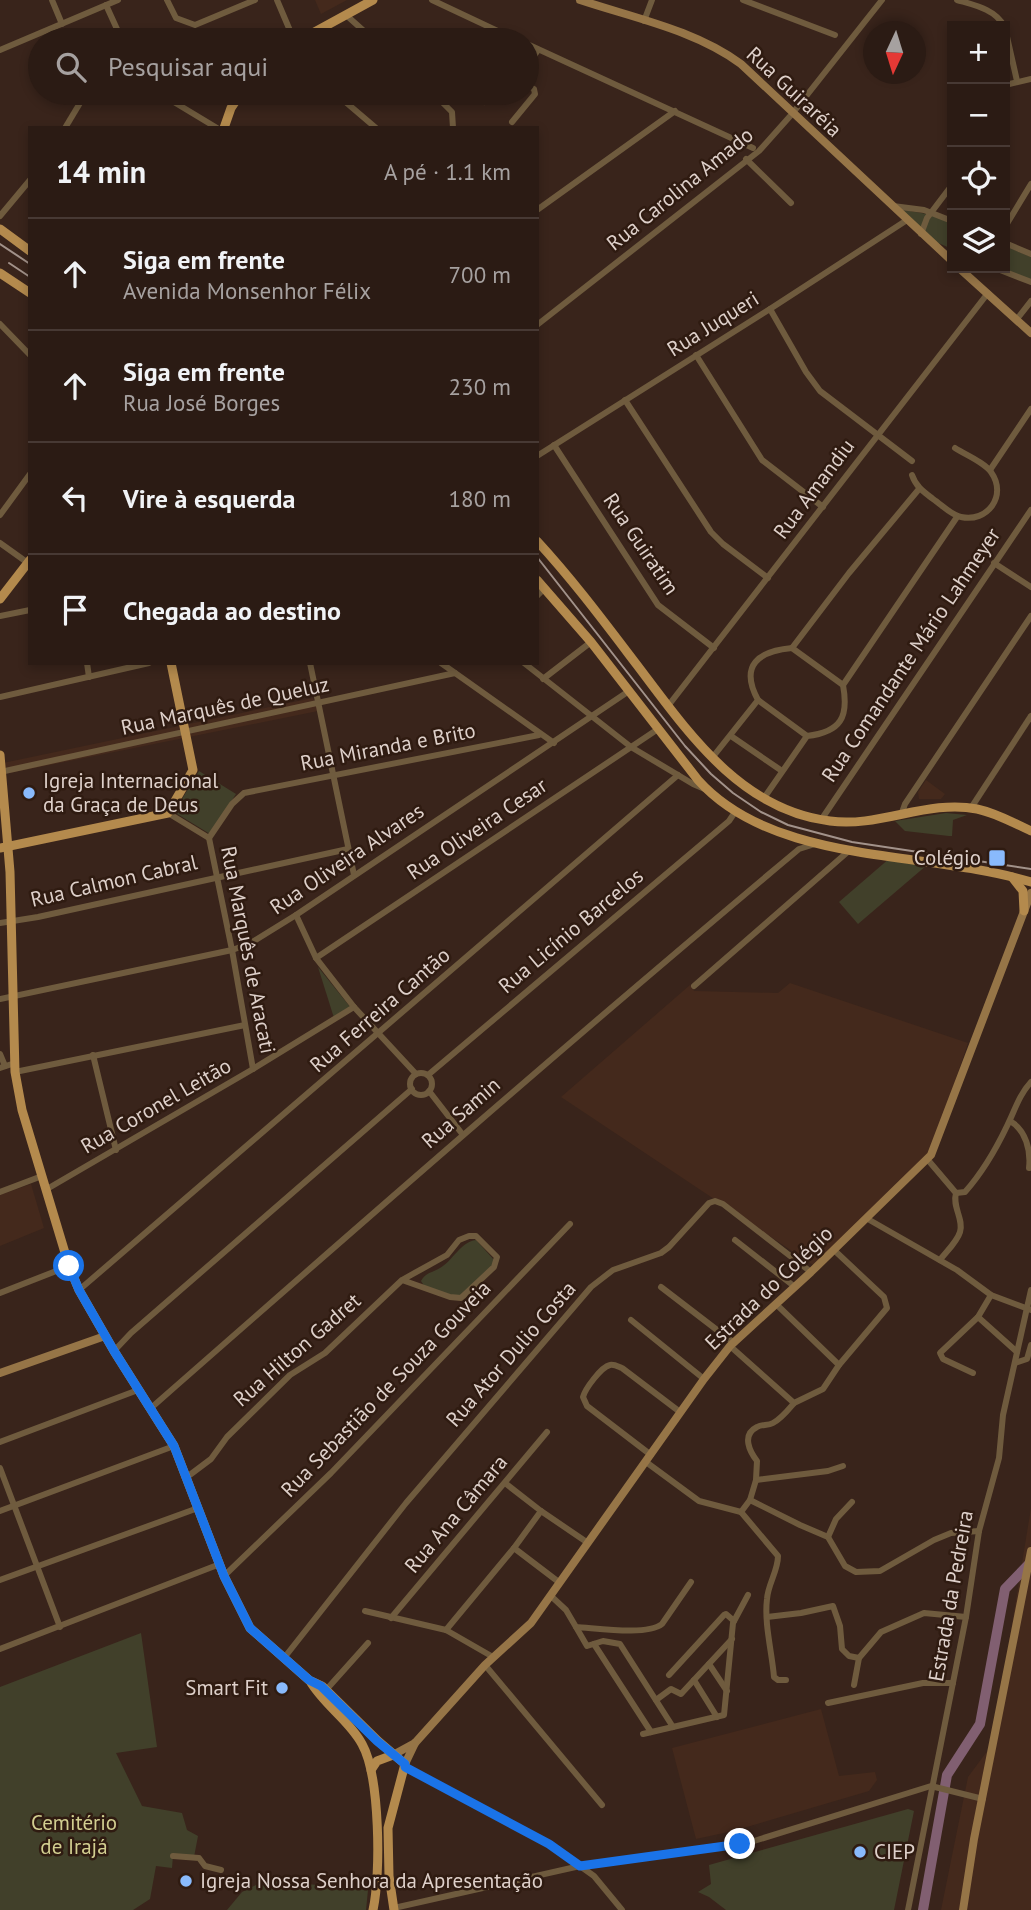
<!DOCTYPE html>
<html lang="pt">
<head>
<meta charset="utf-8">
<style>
	:root { --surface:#2b1b14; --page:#33241d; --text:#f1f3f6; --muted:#a6a1a0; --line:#473934 }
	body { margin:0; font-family:"PT Sans",sans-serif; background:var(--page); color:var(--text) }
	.controls { position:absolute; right:21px; top:21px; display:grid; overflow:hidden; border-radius:0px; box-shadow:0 4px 10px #0003 }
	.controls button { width:63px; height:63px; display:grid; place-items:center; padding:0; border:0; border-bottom:2px solid var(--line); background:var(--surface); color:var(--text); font:35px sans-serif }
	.compass { position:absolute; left:863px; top:21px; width:63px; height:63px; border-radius:50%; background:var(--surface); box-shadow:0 4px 10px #0003; rotate:184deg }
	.stop { position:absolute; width:21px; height:21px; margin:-16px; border:5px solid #1a73e8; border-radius:50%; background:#fff }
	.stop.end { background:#1a73e8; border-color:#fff; box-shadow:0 2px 7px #0008 }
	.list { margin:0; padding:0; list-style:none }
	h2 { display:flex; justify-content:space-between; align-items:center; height:91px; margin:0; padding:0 28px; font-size:30px }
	h2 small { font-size:23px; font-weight:400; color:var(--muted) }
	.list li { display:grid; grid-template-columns:46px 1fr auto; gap:21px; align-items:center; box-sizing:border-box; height:112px; padding:0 28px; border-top:2px solid var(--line) }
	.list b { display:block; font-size:26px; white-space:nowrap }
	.list p { margin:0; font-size:23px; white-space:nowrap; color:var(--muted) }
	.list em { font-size:23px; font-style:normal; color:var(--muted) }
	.icon { flex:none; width:38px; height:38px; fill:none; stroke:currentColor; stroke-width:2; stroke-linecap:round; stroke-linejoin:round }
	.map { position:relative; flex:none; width:1031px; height:1910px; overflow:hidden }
	.search { position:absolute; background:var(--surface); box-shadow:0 4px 10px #0003; left:28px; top:28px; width:511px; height:77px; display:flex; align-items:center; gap:18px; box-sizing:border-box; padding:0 24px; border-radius:38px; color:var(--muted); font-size:26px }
	.panel { position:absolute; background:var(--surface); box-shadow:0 4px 10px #0003; left:28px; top:126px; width:511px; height:539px; border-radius:0px }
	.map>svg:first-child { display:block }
	.built { fill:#44291c }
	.green { fill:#41402a }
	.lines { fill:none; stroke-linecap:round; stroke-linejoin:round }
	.river { stroke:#815f71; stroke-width:10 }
	.street { stroke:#6f5b3e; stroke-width:6 }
	.secondary { stroke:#967547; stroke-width:8 }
	.primary { stroke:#b48a4d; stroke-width:9 }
	.rail { stroke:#a2928a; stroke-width:2 }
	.route { stroke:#1a73e8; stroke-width:9 }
	.poi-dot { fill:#89bafc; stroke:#2f1b11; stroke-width:2.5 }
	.labels { text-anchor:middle; stroke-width:5; stroke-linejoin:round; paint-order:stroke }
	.street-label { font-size:21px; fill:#ded0ca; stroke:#2f1b11 }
	.poi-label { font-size:21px; fill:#ded0ca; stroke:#2f1b11; text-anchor:start }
	.park-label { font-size:21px; fill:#d2ce90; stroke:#2f1b11 }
</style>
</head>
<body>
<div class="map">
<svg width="1031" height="1910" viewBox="0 0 1031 1910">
	<rect width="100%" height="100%" fill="#39241b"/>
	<g class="built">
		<path d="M315,0H347L321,14Z"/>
		<path d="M313,698L318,711L5,774L3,763Z"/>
		<path d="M926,780L945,794L941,799H919L918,792Z"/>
		<path d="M790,983L968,1043L931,1153L813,1265L561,1097L690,985L694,991L778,993Z"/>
		<path d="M31,1184L44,1228L0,1246V1195Z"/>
		<path d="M1031,1508V1910H941L968,1777L988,1750L1006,1661Z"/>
		<path d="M821,1709L839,1776L875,1772L877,1780L869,1791L733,1831L696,1839L672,1748Z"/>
	</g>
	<g class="green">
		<path d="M894,208L932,215L952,223V249L929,239Z"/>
		<path d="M1005,246L1031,257V280L1000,268H1005Z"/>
		<path d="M199,771L236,794L210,834L174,812Z"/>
		<path d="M946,813L967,815L953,820L952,836H949L905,831L895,821Z"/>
		<path d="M890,858L927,865L858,924L839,902Z"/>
		<path d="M318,967L351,1008L334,1018Z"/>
		<path d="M476,1240L495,1261L493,1266L458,1297L425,1287L421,1281C426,1272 432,1273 440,1268C453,1261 460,1242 476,1240Z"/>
		<path d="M141,1633L157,1747L116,1753L142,1806L182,1813L187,1830L198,1836L194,1857L173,1856L172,1868L156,1866L150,1899L133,1910H0V1687Z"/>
		<path d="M908,1809L914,1811L894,1910H726L709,1897L698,1892L711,1884L709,1865Z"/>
		<path d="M266,1880L368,1890L366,1910H227L242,1892Z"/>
	</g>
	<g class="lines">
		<path class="river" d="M923,1910L947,1775L980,1724L1005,1589L1031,1562"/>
		<g class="street">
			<path d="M52,0L62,24"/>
			<path d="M167,0L176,18L195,25L255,0"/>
			<path d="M277,0L294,40"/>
			<path d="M432,0L517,40"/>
			<path d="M743,0L835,35"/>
			<path d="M957,0C974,5 995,9 1004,26"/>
			<path d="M106,5L122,40"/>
			<path d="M346,15L374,40"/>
			<path d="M644,21L652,0"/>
			<path d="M1005,28L1017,81"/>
			<path d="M527,44L753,148"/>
			<path d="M0,50L118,0"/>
			<path d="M527,66L538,50"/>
			<path d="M1005,85L1031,79"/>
			<path d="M159,93L217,128"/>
			<path d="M335,93L376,128"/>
			<path d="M433,93L452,112L453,128"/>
			<path d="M484,102L491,93"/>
			<path d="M512,122L535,94L534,89L527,85"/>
			<path d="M65,128L86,93"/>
			<path d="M746,159L791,203"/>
			<path d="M893,206L924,210L952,221"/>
			<path d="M537,210L675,111"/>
			<path d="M0,216L30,180"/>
			<path d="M1005,227L1031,184"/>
			<path d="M921,234L927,218L952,185"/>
			<path d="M1005,243L1031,254"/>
			<path d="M995,268L1031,282"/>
			<path d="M770,309L806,372L820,391L912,461"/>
			<path d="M1017,319L1031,301"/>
			<path d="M0,324L30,355"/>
			<path d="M537,325L759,151L792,114L882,0"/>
			<path d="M696,355L762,460L823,507"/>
			<path d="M625,400L711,532L723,544L768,578"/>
			<path d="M554,445L658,605L714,648"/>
			<path d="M537,456L770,309L907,220"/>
			<path d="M990,470L1031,409"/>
			<path d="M912,475C916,487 924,492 933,499C942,505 951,515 961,517C987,523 1008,496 991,472C984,462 966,455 955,448"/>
			<path d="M0,515L30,474"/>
			<path d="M0,543L28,563"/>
			<path d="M994,563L1031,587"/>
			<path d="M537,596L545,588"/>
			<path d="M0,616L30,610"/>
			<path d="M792,648L843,685"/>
			<path d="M87,663L89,677"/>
			<path d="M310,663L354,875"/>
			<path d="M441,663L554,743"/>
			<path d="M524,663L631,747L693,784L707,790"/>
			<path d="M543,679L591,642"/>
			<path d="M0,697L149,663"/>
			<path d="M758,700L807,736"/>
			<path d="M668,706L988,293"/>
			<path d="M731,736L782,771"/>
			<path d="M712,758L758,700C739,665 759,651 792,648L849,573L919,489"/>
			<path d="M0,772L455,673"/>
			<path d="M764,798L807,736C841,732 849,717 843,685L957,517"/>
			<path d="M971,808L1031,716"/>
			<path d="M168,813L209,838"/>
			<path d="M901,815L905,804L1031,616"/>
			<path d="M821,820L1031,510"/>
			<path d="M209,838L232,804L244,793L539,735"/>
			<path d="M209,838L232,950L253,1069"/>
			<path d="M296,915L316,958L354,1007L416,1074"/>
			<path d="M0,923L38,917L348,849"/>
			<path d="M316,958L658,729"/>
			<path d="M694,986L851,849"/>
			<path d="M0,999L232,950L249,944L296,915L629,691"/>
			<path d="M0,1054L5,1066"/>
			<path d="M93,1055L116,1150"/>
			<path d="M0,1068L15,1063"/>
			<path d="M15,1072L245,1025"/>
			<circle cx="421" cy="1084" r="11"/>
			<path d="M428,1075L729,821L735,812"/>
			<path d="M429,1091L463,1135"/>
			<path d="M1010,1121C1026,1130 1031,1151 1029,1168"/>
			<path d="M928,1160L956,1193C952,1207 964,1219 960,1232C957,1242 946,1252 940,1260"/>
			<path d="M47,1189L253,1069L354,1007"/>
			<path d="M0,1192L42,1176"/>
			<path d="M956,1193L965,1192C982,1173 996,1149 1007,1126C1015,1110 1019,1095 1031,1082"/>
			<path d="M866,1218L957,1270L991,1295L1031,1310"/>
			<path d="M735,1240L795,1287"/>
			<path d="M661,1287L734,1343"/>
			<path d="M79,1290L678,775"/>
			<path d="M0,1293L69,1266"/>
			<path d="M776,1304L839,1365"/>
			<path d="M978,1317L1017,1352"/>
			<path d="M631,1320L704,1379"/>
			<path d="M730,1346L794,1403L823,1389L839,1365L887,1308L884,1297L834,1250"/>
			<path d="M114,1351L131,1333L412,1089"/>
			<path d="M1015,1363L1027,1359L1031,1345"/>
			<path d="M973,1373L943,1359L940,1353L978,1317L991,1295"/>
			<path d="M151,1408C365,1220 580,1032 799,849L815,844"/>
			<path d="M0,1442L138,1390"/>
			<path d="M651,1455L587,1406L583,1397C585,1389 601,1367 610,1365C614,1364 619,1367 622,1368L680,1412"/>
			<path d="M646,1462L699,1501L741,1512"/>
			<path d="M0,1468L60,1627"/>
			<path d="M187,1477L211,1459L227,1437L290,1375L325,1353L402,1280L447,1255L459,1240L469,1236H476L497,1257L494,1267L461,1298L450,1297L402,1280"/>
			<path d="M756,1480L757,1461C750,1452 741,1435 757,1427C762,1424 768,1426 773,1423C782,1418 788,1410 794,1403"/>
			<path d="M505,1483L541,1511L588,1543"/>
			<path d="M750,1500L800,1525L828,1537L845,1566L856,1572L880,1571L934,1540L951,1533L979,1531"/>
			<path d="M0,1511L174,1446"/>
			<path d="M741,1512L778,1556C778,1571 768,1584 767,1599C764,1624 772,1652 774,1677L778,1680H786"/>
			<path d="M741,1512L750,1500L756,1480L828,1471L843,1466"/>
			<path d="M828,1537L836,1519L852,1502"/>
			<path d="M514,1548L560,1583"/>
			<path d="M224,1576L331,1473L570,1224"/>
			<path d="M0,1580L198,1508"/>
			<path d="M551,1596L566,1610L576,1627C596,1628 647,1636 662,1624L691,1582"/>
			<path d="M365,1611L446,1630L493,1657"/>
			<path d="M767,1617L801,1613L833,1606L840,1626L842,1649L849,1656L859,1658"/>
			<path d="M391,1618L547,1432"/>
			<path d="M576,1627L587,1646L603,1641L620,1644L673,1727"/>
			<path d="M446,1630L514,1548L541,1511"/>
			<path d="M594,1644L651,1732"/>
			<path d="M0,1649L220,1564"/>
			<path d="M284,1658L406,1503L591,1287L613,1270L661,1253L669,1247L709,1203L715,1201L723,1204L811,1272"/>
			<path d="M709,1664L727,1691"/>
			<path d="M485,1665L602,1805"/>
			<path d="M669,1675L724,1615L726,1614L734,1621"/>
			<path d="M694,1680L717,1717"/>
			<path d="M854,1685L859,1658L881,1632L924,1613L966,1617"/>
			<path d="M326,1690L368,1643"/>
			<path d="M656,1700L671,1689L681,1694L732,1639"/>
			<path d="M828,1703L923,1683H953"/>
			<path d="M643,1734L724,1715L733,1623L748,1595"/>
			<path d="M405,1767L549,1844L594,1876L622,1910"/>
			<path d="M173,1856L199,1858L205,1866L221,1870"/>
			<path d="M394,1908L580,1866L754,1841L931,1786L983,1799"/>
			<path d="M908,1910L966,1617L979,1531L999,1458L1003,1415L1031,1290"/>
		</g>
		<g class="secondary">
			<path d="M580,0C634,18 695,30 741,64L952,261"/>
			<path d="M959,268L1031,333"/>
			<path d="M0,1373L105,1336"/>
			<path d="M393,1755L415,1743L485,1665L531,1623L704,1379L730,1346L811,1272L931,1155L1031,893"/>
			<path d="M405,1764L415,1743"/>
			<path d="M963,1910L974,1839L1031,1551"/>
		</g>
		<g class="primary">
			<path d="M300,40L373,0"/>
			<path d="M224,128L231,108L241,93"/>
			<path d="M0,229L30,251"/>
			<path d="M0,273L30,293"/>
			<path d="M537,541C573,580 605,623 637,665C687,731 740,810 830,821C879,828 928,799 977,809C996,813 1014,823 1031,831"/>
			<path d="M537,580L591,642L698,780C775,866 927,850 1031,882"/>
			<path d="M0,599L30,560"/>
			<path d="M0,755L10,872L15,1072L22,1110L69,1266L79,1290L114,1351L174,1446L224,1576L250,1628L309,1680L322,1686L378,1741L405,1764L388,1828L389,1876L394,1910"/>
			<path d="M0,848L168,813L193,770L171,663"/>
			<path d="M1012,877L1023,891L1024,911"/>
			<path d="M310,1681C324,1705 349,1720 362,1744C380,1776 381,1874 373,1910"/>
			<path d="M371,1770L377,1761L393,1755"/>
		</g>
		<g class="rail">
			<path d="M0,244L30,264"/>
			<path d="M9,263L30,277"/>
			<path d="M537,557L685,746L711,774L733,793L761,812L788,825L852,842L1031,869"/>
		</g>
	</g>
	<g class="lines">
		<path class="route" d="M69,1266L79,1290L114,1351L174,1446L224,1576L250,1628L309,1680L321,1686L377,1741L405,1764V1767L549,1844L580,1866L740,1844"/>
	</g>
	<g class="poi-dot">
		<circle cx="29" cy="793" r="7"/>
		<rect x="988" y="849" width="18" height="18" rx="3.5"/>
		<circle cx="282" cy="1688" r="7"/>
		<circle cx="860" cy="1852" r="7"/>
		<circle cx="186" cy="1881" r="7"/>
	</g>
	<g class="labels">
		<g class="street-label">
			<text transform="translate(794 92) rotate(43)" y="7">Rua Guiraréia</text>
			<text transform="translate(680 189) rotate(-39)" y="7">Rua Carolina Amado</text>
			<text transform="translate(713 324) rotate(-32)" y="7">Rua Juqueri</text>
			<text transform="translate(814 489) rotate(-53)" y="7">Rua Amandiu</text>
			<text transform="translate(641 544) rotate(56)" y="7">Rua Guiratim</text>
			<text transform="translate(911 655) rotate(-56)" y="7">Rua Comandante Mário Lahmeyer</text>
			<text transform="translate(225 706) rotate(-12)" y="7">Rua Marquês de Queluz</text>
			<text transform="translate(388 747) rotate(-11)" y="7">Rua Miranda e Brito</text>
			<text transform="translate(477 829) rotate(-34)" y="7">Rua Oliveira Cesar</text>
			<text transform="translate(347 859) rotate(-34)" y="7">Rua Oliveira Alvares</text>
			<text transform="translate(114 881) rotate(-13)" y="7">Rua Calmon Cabral</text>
			<text transform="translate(571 931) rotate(-40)" y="7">Rua Licínio Barcelos</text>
			<text transform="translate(248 950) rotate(79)" y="7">Rua Marquês de Aracati</text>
			<text transform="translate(380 1010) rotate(-41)" y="7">Rua Ferreira Cantão</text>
			<text transform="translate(156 1106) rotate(-30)" y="7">Rua Coronel Leitão</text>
			<text transform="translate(461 1113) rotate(-41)" y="7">Rua Samin</text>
			<text transform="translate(769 1288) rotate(-44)" y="7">Estrada do Colégio</text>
			<text transform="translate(297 1350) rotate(-41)" y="7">Rua Hilton Gadret</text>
			<text transform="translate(511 1354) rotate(-49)" y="7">Rua Ator Dulio Costa</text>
			<text transform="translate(386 1389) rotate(-46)" y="7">Rua Sebastião de Souza Gouveia</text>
			<text transform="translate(456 1514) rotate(-50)" y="7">Rua Ana Câmara</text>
			<text transform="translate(951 1596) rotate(-80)" y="7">Estrada da Pedreira</text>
		</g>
		<g class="poi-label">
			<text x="43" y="788">Igreja Internacional<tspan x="43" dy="24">da Graça de Deus</tspan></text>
			<text x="981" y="865" text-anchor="end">Colégio</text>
			<text x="268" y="1695" text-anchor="end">Smart Fit</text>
			<text x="874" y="1859">CIEP</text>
			<text x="200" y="1888">Igreja Nossa Senhora da Apresentação</text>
		</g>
		<g class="park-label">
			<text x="74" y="1830">Cemitério<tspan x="74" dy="24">de Irajá</tspan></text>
		</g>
	</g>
</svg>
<div class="controls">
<button>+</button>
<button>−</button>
<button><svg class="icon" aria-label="locate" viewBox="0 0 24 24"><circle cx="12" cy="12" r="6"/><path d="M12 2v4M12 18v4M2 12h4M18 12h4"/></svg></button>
<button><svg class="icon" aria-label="layers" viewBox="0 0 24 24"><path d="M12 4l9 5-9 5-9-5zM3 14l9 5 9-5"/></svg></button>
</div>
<svg class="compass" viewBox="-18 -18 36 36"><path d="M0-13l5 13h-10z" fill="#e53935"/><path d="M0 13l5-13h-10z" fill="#a6a1a0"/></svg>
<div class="stop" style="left:69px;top:1266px"></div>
<div class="stop end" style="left:740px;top:1844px"></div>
<div class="search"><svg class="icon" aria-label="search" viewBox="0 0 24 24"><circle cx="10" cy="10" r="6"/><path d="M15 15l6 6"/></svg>Pesquisar aqui</div>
<section class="panel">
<h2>14 min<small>A pé · 1.1 km</small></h2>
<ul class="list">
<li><svg class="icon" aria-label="ahead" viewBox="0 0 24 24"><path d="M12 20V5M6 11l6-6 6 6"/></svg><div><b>Siga em frente</b><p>Avenida Monsenhor Félix</p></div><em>700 m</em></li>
<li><svg class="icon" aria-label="ahead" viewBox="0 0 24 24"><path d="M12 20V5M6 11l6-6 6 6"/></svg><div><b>Siga em frente</b><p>Rua José Borges</p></div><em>230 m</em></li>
<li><svg class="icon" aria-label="left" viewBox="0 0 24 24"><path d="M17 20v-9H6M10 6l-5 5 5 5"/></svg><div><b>Vire à esquerda</b></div><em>180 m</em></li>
<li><svg class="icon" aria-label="arrive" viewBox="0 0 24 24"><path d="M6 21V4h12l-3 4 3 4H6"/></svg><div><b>Chegada ao destino</b></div></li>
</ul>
</section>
</div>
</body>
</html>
